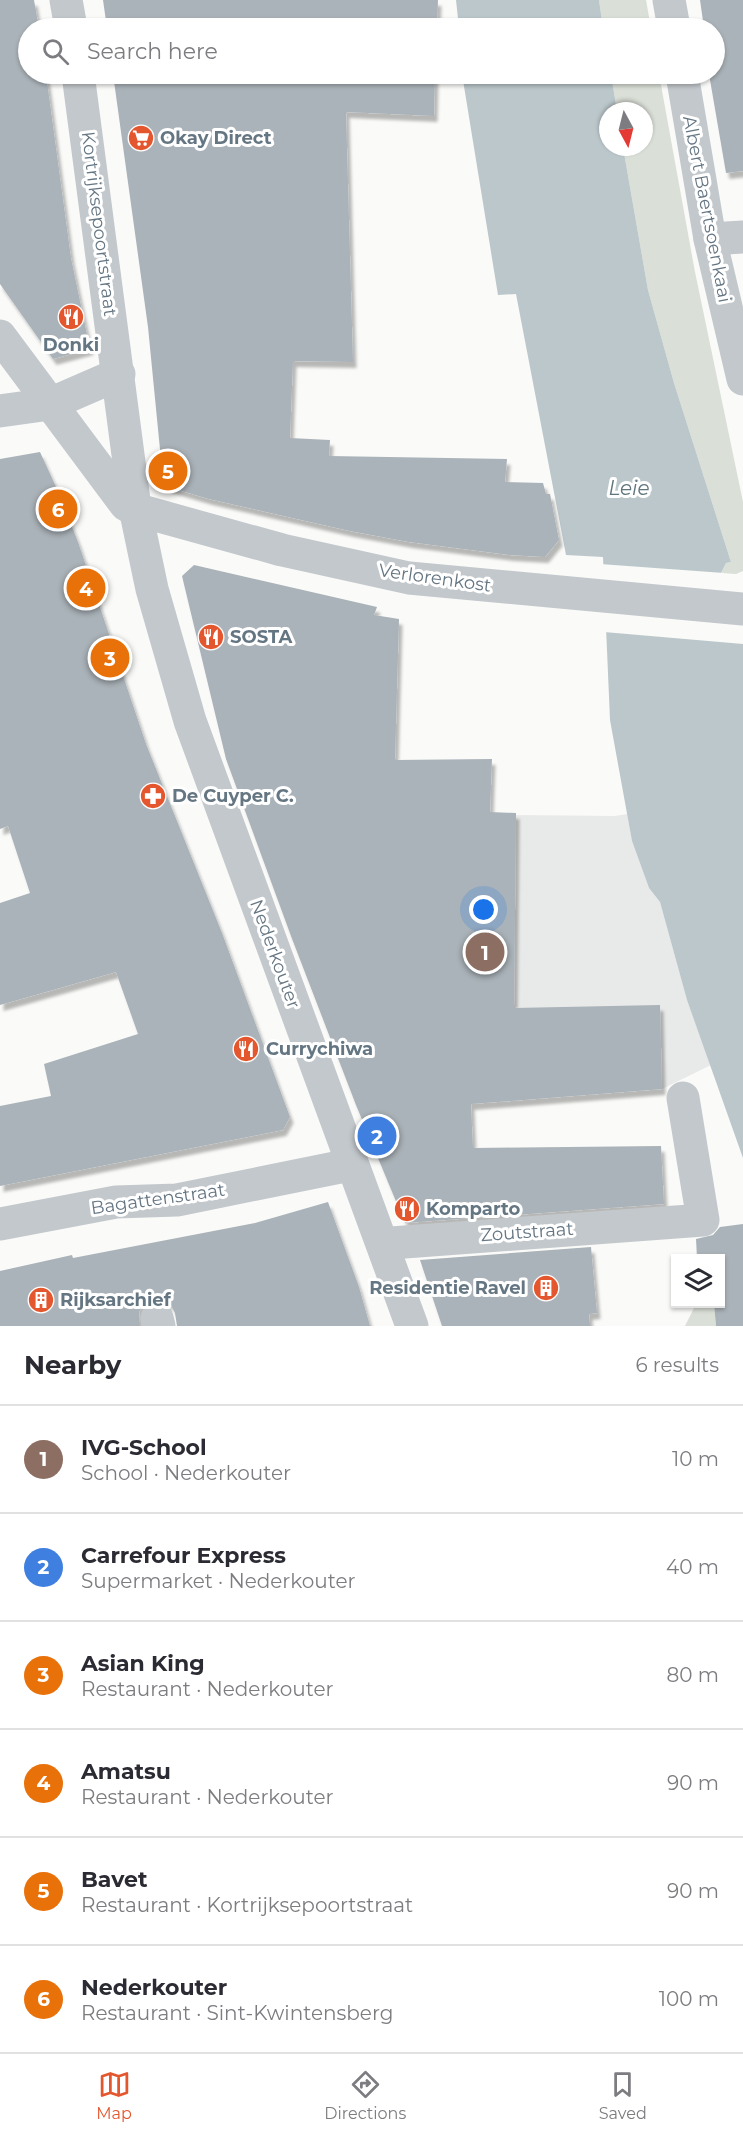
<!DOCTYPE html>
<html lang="en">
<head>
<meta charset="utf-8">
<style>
	:root { --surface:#fff; --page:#f2f2f3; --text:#2b2b33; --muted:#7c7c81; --line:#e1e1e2; --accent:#e4572e }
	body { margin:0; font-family:Montserrat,sans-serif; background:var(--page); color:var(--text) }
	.controls { position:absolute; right:18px; bottom:18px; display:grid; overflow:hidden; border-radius:0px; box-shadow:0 2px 4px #0004 }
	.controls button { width:54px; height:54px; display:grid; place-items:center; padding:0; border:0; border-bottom:2px solid var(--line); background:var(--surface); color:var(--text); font:30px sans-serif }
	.compass { position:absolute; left:599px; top:102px; width:54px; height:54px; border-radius:50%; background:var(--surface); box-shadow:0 2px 4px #0004; rotate:173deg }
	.you { position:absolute; left:484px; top:910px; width:21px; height:21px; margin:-15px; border:4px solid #fff; border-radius:50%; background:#1a73e8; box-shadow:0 0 0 9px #1a73e833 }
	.badge { display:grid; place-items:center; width:39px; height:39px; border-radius:50%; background:var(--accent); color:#fff; font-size:20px; font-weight:700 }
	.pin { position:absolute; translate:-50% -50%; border:3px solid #fff; box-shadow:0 2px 6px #0006 }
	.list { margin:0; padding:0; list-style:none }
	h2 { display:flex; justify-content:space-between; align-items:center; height:78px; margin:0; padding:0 24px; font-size:26px }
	h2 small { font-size:20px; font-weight:400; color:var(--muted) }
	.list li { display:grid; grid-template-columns:39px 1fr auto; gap:18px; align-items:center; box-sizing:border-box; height:108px; padding:0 24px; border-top:2px solid var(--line) }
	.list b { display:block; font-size:22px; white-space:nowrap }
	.list p { margin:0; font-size:20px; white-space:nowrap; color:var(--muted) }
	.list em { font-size:20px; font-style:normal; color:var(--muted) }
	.icon { flex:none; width:33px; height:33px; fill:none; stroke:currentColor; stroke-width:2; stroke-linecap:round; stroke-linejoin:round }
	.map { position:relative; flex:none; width:743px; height:1326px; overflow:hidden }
	.search { position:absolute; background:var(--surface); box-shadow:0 2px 4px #0004; left:18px; right:18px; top:18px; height:66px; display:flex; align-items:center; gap:15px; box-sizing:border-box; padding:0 21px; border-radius:33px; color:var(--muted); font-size:22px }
	.sheet { height:726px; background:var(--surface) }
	nav { display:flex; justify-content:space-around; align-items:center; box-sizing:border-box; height:84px; border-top:2px solid var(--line); background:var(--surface); font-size:16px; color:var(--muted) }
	nav a { display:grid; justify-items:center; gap:3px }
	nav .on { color:var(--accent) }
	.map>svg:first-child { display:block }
	.built { fill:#e8e9e9 }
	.green { fill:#dadfd7 }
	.water { fill:#bbc7cb }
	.pier { fill:#fafaf8 }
	.building { fill:#aab3b9; filter:url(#shadow) }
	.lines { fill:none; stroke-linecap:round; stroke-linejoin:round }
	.minor { stroke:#c3c8cc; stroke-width:33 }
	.labels { text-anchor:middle; stroke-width:6; stroke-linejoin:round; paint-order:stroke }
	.poi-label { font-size:18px; font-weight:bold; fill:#657683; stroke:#fff; text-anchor:start }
	.street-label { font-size:18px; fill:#657683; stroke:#fff }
	.water-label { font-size:20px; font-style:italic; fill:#60757c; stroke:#fff }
</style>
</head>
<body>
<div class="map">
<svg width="743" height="1326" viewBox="0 0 743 1326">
	<defs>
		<filter id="shadow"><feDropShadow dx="3.5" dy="6" stdDeviation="1.5" flood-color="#0004"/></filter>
	</defs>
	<rect width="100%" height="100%" fill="#fafaf8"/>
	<path class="built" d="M627,814L632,841L649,888L660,902L687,1000L711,1065L662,1089L494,1093L376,1069L343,1070L291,936L426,934L509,815L615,816Z"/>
	<g class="green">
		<path d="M599,0H646L651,28H603Z"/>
		<path d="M611,74H659L695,272L743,502V571L736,574L721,573L726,563L731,562L674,383L648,290L623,147H644V111H617Z"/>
		<path d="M700,1304H714L716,1326H685L694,1308Z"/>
	</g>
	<g class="water">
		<path d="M456,0H599L603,28H459Z"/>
		<path d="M462,74H611L617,111H608V147H623L648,290L674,383L731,562L726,563L721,573L743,638V1158L687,1000L660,902L649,888L632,841L610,720L603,557L566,555L516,294L498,295Z"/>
	</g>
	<path class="pier" d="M600,564L724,573L743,629V644L604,632Z"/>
	<g class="building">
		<path d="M0,0H34L39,28H28V74H46L71,258L90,349L53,359L0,284Z"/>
		<path d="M103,0H438L437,28H107Z"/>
		<path d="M700,0H743V171L726,173L709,74H714V28H704Z"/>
		<path d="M113,74H435L434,116L346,112L353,362L293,361L290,438L330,440L329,456L507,459L505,482L543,483L546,494H550L559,540L545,557L510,555L409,542L350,531L209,499L168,487L163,480L148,327Z"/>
		<path d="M40,452L57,489L78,542L146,744L222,933L290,1117L283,1130L0,1186V1106L51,1096L44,1064L138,1034L116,972L0,1005V903L30,893L8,826L0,829V459Z"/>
		<path d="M194,565L377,607L374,615L399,619L395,760L492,759L490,812L516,813L514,1008L660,1005L662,1089L471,1104L473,1148L661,1146L664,1204L405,1223L356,1105L291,936L226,759L182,576Z"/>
		<path d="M328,1202L359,1287L370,1326H177L175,1313L171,1305L163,1300H153L144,1304L139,1312L140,1326H0V1271L72,1255L73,1258L255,1223Z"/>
		<path d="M743,1224V1326H716L714,1304H720V1258H697L696,1239L713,1235L720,1227Z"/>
		<path d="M591,1247L597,1313L589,1314L590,1326H442L420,1260Z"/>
	</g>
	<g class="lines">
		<g class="minor">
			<path d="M66,0L71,28"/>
			<path d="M669,0L674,28"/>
			<path d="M78,74L135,508L152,589L190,721L412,1326"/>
			<path d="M682,74L710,239L743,379"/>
			<path d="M710,239L743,237"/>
			<path d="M0,336L126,505L145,512L282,550L409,578L743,609"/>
			<path d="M0,411L50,404L119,374"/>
			<path d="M0,1224L116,1202L177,1200L340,1167L350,1162"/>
			<path d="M384,1245L391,1243L703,1220L683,1098"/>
			<path d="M157,1318L159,1326"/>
		</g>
	</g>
	<defs>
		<g id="supermarket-disc" transform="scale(1.35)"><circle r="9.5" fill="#e4572e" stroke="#fff"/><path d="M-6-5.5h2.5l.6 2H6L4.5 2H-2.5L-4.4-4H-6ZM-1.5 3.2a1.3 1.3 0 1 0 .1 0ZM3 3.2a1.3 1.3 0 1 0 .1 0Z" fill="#fff"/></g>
		<g id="restaurant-disc" transform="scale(1.35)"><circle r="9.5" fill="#e4572e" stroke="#fff"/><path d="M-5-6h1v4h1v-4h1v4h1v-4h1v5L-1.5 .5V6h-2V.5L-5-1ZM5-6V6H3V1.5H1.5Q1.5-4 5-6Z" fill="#fff"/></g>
		<g id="pharmacy-disc" transform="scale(1.35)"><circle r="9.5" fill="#e4572e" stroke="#fff"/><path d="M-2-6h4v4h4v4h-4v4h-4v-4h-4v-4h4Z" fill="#fff"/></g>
		<g id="building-disc" transform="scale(1.35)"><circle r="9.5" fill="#e4572e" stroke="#fff"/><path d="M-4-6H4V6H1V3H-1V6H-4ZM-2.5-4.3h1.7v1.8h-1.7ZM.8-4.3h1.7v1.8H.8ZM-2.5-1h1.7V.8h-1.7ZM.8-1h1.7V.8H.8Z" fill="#fff"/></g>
	</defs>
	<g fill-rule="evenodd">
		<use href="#supermarket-disc" x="141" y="138"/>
		<use href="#restaurant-disc" x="71" y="317"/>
		<use href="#restaurant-disc" x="211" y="637"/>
		<use href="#pharmacy-disc" x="153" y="796"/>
		<use href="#restaurant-disc" x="246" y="1049"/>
		<use href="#restaurant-disc" x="407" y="1209"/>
		<use href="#building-disc" x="546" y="1288"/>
		<use href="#building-disc" x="41" y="1300"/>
	</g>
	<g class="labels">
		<g class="poi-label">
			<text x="160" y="144">Okay Direct</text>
			<text x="71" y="351" text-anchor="middle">Donki</text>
			<text x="230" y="643">SOSTA</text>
			<text x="172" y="802">De Cuyper C.</text>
			<text x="266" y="1055">Currychiwa</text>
			<text x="426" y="1215">Komparto</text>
			<text x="526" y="1294" text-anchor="end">Residentie Ravel</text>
			<text x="60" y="1306">Rijksarchief</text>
		</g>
		<g class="street-label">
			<text transform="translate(707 209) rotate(79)" y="6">Albert Baertsoenkaai</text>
			<text transform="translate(99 224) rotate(83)" y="6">Kortrijksepoortstraat</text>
			<text transform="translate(435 578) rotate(8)" y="6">Verlorenkost</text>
			<text transform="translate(275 954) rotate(70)" y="6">Nederkouter</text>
			<text transform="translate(158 1199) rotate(-8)" y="6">Bagattenstraat</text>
			<text transform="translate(527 1232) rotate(-4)" y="6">Zoutstraat</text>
		</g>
		<g class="water-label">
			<text x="629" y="495">Leie</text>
		</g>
	</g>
</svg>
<div class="controls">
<button><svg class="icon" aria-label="layers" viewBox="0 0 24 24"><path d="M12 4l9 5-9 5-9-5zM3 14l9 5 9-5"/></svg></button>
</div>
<svg class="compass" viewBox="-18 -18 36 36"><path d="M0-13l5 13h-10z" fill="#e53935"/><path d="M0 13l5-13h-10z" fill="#7c7c81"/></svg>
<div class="you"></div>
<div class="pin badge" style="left:485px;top:952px;background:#8d6e63">1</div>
<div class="pin badge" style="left:377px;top:1136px;background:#3f7fe0">2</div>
<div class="pin badge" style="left:110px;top:658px;background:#e8710a">3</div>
<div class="pin badge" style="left:86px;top:588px;background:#e8710a">4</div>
<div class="pin badge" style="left:168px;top:471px;background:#e8710a">5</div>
<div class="pin badge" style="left:58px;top:509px;background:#e8710a">6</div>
<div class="search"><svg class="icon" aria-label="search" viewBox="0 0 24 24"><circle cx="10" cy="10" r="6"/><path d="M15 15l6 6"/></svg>Search here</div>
</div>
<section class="sheet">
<h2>Nearby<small>6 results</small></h2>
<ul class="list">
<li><span class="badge" style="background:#8d6e63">1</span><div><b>IVG-School</b><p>School · Nederkouter</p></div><em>10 m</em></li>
<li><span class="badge" style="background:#3f7fe0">2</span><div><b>Carrefour Express</b><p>Supermarket · Nederkouter</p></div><em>40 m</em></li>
<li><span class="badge" style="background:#e8710a">3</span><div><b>Asian King</b><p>Restaurant · Nederkouter</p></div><em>80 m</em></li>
<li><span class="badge" style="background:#e8710a">4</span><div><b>Amatsu</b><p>Restaurant · Nederkouter</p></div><em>90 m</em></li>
<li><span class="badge" style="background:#e8710a">5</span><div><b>Bavet</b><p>Restaurant · Kortrijksepoortstraat</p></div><em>90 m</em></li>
<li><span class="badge" style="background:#e8710a">6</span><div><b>Nederkouter</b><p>Restaurant · Sint-Kwintensberg</p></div><em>100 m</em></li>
</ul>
</section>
<nav>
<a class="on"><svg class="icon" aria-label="map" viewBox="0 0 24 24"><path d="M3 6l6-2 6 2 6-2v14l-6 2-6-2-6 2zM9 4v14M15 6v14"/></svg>Map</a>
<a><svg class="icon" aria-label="directions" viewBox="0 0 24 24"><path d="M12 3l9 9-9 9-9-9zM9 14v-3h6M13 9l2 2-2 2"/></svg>Directions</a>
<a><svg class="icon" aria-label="saved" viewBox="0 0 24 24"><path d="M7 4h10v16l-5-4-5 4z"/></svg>Saved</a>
</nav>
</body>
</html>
